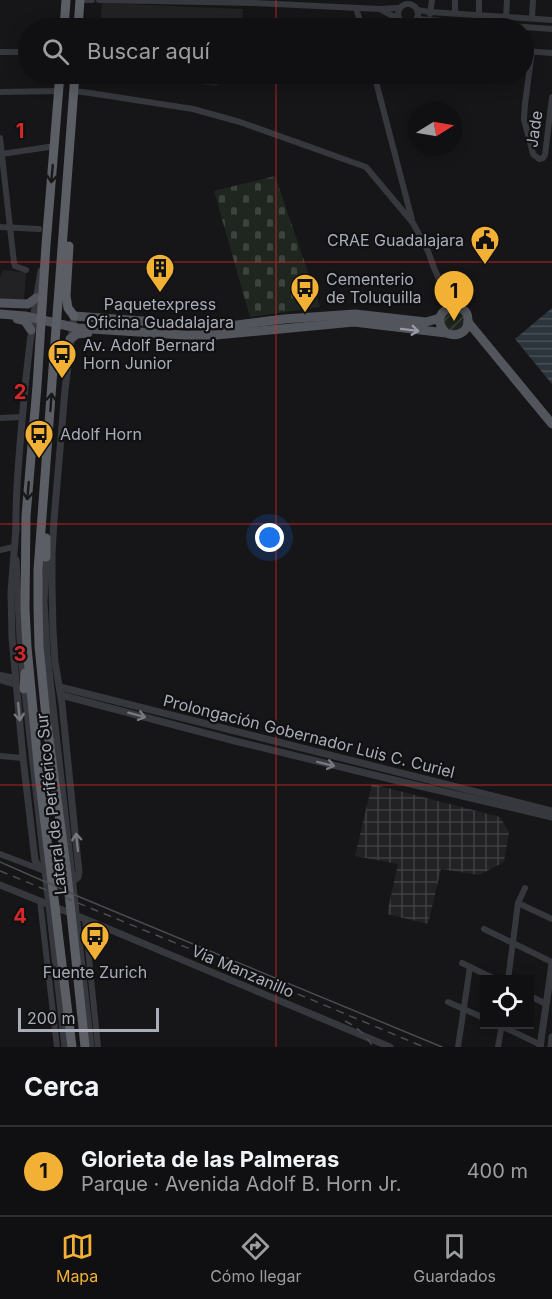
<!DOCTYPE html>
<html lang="es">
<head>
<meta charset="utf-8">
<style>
	:root { --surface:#101012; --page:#19191b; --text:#f1f3f6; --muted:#9c9d9f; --line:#303032; --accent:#f2b134 }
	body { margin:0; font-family:Inter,sans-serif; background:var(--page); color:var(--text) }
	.controls { position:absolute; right:18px; bottom:18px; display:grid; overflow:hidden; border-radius:0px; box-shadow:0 3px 15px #0003 }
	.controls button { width:54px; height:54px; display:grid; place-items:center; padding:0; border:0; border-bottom:2px solid var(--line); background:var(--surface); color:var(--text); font:30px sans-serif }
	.compass { position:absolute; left:408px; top:102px; width:54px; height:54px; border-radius:50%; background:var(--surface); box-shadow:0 3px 15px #0003; rotate:79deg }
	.scale { position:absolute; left:18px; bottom:15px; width:141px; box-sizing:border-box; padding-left:6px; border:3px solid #a8adb8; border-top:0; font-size:16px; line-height:21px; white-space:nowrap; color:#a8adb8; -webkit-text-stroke:4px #111113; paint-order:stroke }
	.you { position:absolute; left:270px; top:538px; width:21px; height:21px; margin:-15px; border:4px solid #fff; border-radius:50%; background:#1a73e8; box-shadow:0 0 0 9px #1a73e833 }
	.badge { display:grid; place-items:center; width:39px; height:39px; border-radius:50%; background:var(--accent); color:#111; font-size:20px; font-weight:700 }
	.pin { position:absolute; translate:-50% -50px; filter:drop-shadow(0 2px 3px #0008) }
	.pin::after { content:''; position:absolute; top:32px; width:21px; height:18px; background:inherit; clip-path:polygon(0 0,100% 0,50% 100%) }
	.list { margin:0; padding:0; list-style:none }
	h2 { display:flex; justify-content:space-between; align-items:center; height:78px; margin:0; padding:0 24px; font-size:26px }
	h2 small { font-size:20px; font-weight:400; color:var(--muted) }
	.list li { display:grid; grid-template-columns:39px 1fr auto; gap:18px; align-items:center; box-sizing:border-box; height:90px; padding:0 24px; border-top:2px solid var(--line) }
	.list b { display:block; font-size:22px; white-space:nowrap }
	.list p { margin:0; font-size:20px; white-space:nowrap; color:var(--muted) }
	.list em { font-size:20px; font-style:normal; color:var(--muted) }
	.icon { flex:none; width:33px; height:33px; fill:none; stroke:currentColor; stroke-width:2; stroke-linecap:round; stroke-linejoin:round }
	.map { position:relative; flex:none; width:552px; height:1047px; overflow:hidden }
	.search { position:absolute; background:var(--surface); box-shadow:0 3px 15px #0003; left:18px; right:18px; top:18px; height:66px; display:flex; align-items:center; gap:15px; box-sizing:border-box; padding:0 21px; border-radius:33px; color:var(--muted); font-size:22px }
	.sheet { height:168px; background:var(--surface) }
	nav { display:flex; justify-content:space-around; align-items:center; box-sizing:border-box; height:84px; border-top:2px solid var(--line); background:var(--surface); font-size:16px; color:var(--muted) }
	nav a { display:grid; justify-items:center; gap:3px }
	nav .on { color:var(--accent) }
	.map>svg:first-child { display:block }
	.built { fill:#222225 }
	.industrial { fill:url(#industrial-grid) }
	.cemetery { fill:url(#cemetery-stones) }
	.garden { fill:url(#garden-furrows) }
	.water { fill:url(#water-rules) }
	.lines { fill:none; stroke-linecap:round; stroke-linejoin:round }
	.minor { stroke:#37383d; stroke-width:6 }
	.tertiary { stroke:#37383d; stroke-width:7 }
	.primary { stroke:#53555c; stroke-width:9 }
	.trunk { stroke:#5b5e65; stroke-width:9 }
	.tram { stroke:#4a4c52; stroke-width:1.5 }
	.rail { stroke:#4a4c52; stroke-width:1.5; stroke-dasharray:8 6; stroke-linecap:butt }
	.oneway { stroke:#18191b }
	.oneway2 { stroke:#979ba6 }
	.oneway3 { stroke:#757881 }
	.grid { fill:none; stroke:#d62828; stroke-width:1.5; stroke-opacity:0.55 }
	.labels { text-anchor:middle; stroke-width:4.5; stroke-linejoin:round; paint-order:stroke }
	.street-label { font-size:16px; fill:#a8adb8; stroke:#111113 }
	.poi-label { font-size:16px; fill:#a8adb8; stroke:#111113; text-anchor:start }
	.grid-label { font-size:20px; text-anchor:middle; font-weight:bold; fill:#d62828; stroke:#111113; stroke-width:4.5; stroke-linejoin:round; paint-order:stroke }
</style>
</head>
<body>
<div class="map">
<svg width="552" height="1047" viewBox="0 0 552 1047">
	<defs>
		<pattern id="industrial-grid" width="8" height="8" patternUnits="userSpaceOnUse" patternTransform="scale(1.5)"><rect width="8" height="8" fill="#222225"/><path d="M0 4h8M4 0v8" fill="none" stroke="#3f3f43"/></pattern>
		<pattern id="cemetery-stones" width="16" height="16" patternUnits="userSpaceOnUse" patternTransform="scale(1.5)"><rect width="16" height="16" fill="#1e261f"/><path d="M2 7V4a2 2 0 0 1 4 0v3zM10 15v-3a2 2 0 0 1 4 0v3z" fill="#3c433d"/></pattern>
		<pattern id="garden-furrows" width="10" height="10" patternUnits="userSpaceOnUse" patternTransform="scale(1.5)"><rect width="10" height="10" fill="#1e261f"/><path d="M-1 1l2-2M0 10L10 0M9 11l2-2" fill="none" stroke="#3c433d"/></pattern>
		<pattern id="water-rules" width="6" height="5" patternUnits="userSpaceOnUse" patternTransform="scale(1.5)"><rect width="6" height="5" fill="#2c353c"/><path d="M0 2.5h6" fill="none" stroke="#485056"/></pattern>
	</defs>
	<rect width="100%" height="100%" fill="#161618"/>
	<g class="built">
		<path d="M102,3L243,9L242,28H100Z"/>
		<path d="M115,74H239V75L216,86Z"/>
		<path d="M3,270L26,272L24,299H0V277Z"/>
	</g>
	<path class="industrial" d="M372,784L500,817L509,832L504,862L479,875L441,869L428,924L387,914L398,864L355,856Z"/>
	<path class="cemetery" d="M275,176L320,307L250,317L214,191Z"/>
	<circle class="garden" cx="454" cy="321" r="10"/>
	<path class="water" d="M552,308V384L515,339Z"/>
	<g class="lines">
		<g class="minor">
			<path d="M86,0H92"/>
			<path d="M99,0L255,3L379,9L400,8"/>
			<circle cx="408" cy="14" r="10"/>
			<path d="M356,8L362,28"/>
			<path d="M380,9L400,20"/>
			<path d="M417,10L430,12L552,20"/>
			<path d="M455,13V0"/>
			<path d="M430,14L432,0"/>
			<path d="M479,15V0"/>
			<path d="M506,17L507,0"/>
			<path d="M532,18L533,0"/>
			<path d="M417,19L552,29"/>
			<path d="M524,51L552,53"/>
			<path d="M532,51L525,104L524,119L533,154L539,159L543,158L545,155L552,97"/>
			<path d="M0,52H28"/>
			<path d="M374,74L412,220"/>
			<path d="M73,91L90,93L193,109L240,122L366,167L413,223L428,251L434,268L452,307"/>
			<path d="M0,92L59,91"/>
			<path d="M0,138L14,263L15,266L26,270"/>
			<path d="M2,154L55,146"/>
			<path d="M0,227L39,229"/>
			<path d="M0,418L22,417"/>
			<path d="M0,550L14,547"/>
			<path d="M0,675L15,678"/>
			<path d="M0,680L16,685"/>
			<path d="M0,756L23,758"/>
			<path d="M0,854L42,870"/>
			<path d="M40,901L57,1047"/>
			<path d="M518,903L552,919"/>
			<path d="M85,919L98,1047"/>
			<path d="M484,929L552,962"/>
			<path d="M462,963L497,980"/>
			<path d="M508,980L518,903L525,888"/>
			<path d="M530,996L546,1004"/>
			<path d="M448,1002L484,1018"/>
			<path d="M497,1024L541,1045"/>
			<path d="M458,1047L470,967"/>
			<path d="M498,1047L502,1024"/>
		</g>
		<g class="tertiary">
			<path d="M16,528L11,592L12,638L23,758L35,860C41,873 59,879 72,882L78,877L79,872L62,704L55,662L53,630L52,586V553L54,520L65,390L74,316"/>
			<path d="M16,531C15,494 19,458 22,421C26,371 32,321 41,271"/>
			<path d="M47,555L44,601L47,653L91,1047"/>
			<path d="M16,560L21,657L65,1047"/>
			<path d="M60,687L552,811"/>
			<path d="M61,695L235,741L390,779L552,817"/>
			<path d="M0,885L85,919L390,1047"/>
			<path d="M540,1047L552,964"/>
			<path d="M551,1047L552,1037"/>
		</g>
		<g class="primary">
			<path d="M0,303L28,304L36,298"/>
			<path d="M0,314L25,316L77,328L184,335H216L354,322L446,333C455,337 467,334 468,322C470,295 423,309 446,333"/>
			<path d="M74,316L184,324H203L212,328"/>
			<path d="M17,319L25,321L31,330"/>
			<path d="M468,322L552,424"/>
			<path d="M205,329L284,319L355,314L426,322L440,318"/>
			<path d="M70,339L77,334L88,333"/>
		</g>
		<g class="trunk">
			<path d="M64,28L66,0"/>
			<path d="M78,28L80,0"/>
			<path d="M60,74L46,245L37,386L26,516L25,608L27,647L39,774L72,1047"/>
			<path d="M75,74L38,570V607L39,646L46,717L67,874L85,1047"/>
			<path d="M69,246L66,296L68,308L74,316"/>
			<path d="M46,538V557"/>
			<path d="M24,689L25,673"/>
		</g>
		<path class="tram" d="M0,862L82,898L442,1047"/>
		<g class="rail">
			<path d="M0,871L217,960L424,1047"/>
			<path d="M345,1021C357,1027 366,1035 373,1047"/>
		</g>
	</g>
	<defs><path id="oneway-shaft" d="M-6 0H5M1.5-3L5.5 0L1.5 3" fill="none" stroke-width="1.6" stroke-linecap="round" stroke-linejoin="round" transform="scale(1.5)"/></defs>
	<g class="oneway">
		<use href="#oneway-shaft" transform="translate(52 174) rotate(95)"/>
		<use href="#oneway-shaft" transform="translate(51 402) rotate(-86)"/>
		<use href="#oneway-shaft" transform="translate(28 491) rotate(95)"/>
	</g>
	<use class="oneway2" href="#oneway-shaft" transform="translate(410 330) rotate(7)"/>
	<g class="oneway3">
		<use href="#oneway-shaft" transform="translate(19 712) rotate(84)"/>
		<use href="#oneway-shaft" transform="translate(137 715) rotate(15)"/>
		<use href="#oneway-shaft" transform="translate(326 764) rotate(14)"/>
		<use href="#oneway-shaft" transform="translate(77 842) rotate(-96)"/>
	</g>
	<path class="grid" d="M276,0V28M276,74V1047M0,262H552M0,524H552M0,785H552"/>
	<defs>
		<g id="civic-pin" transform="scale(1.5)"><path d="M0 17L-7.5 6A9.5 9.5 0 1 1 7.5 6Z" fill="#f2b134" stroke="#111113"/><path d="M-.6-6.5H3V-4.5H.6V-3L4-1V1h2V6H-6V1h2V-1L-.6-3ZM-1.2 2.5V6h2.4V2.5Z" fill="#111"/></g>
		<g id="building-pin" transform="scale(1.5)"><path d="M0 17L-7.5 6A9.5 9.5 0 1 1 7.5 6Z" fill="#f2b134" stroke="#111113"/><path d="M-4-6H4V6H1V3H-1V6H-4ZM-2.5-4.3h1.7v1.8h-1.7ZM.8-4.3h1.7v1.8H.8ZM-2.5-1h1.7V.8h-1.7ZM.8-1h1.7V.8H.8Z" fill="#111"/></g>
		<g id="bus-pin" transform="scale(1.5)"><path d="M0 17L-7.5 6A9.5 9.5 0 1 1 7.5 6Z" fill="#f2b134" stroke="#111113"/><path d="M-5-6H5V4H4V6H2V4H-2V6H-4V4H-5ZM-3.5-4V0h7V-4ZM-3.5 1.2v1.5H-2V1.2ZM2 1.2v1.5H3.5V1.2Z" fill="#111"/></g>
	</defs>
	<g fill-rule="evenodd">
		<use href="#civic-pin" x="485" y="240"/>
		<use href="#building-pin" x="160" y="268"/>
		<use href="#bus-pin" x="305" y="288"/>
		<use href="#bus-pin" x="62" y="354"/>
		<use href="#bus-pin" x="39" y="434"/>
		<use href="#bus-pin" x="95" y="936"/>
	</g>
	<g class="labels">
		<g class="street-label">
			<text transform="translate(534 129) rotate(-82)" y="6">Jade</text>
			<text transform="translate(309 736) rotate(14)" y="6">Prolongación Gobernador Luis C. Curiel</text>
			<text transform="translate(51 804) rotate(-96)" y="6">Lateral de Periférico Sur</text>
			<text transform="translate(243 971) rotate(23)" y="6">Via Manzanillo</text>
		</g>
		<g class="poi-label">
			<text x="464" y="246" text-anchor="end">CRAE Guadalajara</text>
			<text x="326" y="285">Cementerio<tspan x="326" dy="18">de Toluquilla</tspan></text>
			<text x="160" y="310" text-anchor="middle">Paquetexpress<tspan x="160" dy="18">Oficina Guadalajara</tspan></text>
			<text x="83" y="351">Av. Adolf Bernard<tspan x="83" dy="18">Horn Junior</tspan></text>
			<text x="60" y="440">Adolf Horn</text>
			<text x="95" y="978" text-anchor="middle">Fuente Zurich</text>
		</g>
	</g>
	<g class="grid-label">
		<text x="20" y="138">1</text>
		<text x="20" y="399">2</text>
		<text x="20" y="661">3</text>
		<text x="20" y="923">4</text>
	</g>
</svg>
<div class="controls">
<button><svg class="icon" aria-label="locate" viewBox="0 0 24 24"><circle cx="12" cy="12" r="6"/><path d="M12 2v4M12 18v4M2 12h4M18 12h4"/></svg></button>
</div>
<svg class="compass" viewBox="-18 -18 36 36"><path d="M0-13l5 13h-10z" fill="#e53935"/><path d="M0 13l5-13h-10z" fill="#9c9d9f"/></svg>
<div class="scale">200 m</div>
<div class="you"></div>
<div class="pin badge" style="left:454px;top:321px">1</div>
<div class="search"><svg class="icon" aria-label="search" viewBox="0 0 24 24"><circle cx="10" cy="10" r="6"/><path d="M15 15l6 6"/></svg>Buscar aquí</div>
</div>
<section class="sheet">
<h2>Cerca<small></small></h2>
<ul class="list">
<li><span class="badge">1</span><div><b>Glorieta de las Palmeras</b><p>Parque · Avenida Adolf B. Horn Jr.</p></div><em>400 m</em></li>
</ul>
</section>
<nav>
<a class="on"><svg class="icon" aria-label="map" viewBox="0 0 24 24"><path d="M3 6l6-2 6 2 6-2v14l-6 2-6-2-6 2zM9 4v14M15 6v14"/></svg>Mapa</a>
<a><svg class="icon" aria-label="directions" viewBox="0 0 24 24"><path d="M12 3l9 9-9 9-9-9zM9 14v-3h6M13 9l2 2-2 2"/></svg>Cómo llegar</a>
<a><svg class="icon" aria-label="saved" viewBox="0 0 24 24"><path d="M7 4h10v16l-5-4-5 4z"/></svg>Guardados</a>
</nav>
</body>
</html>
